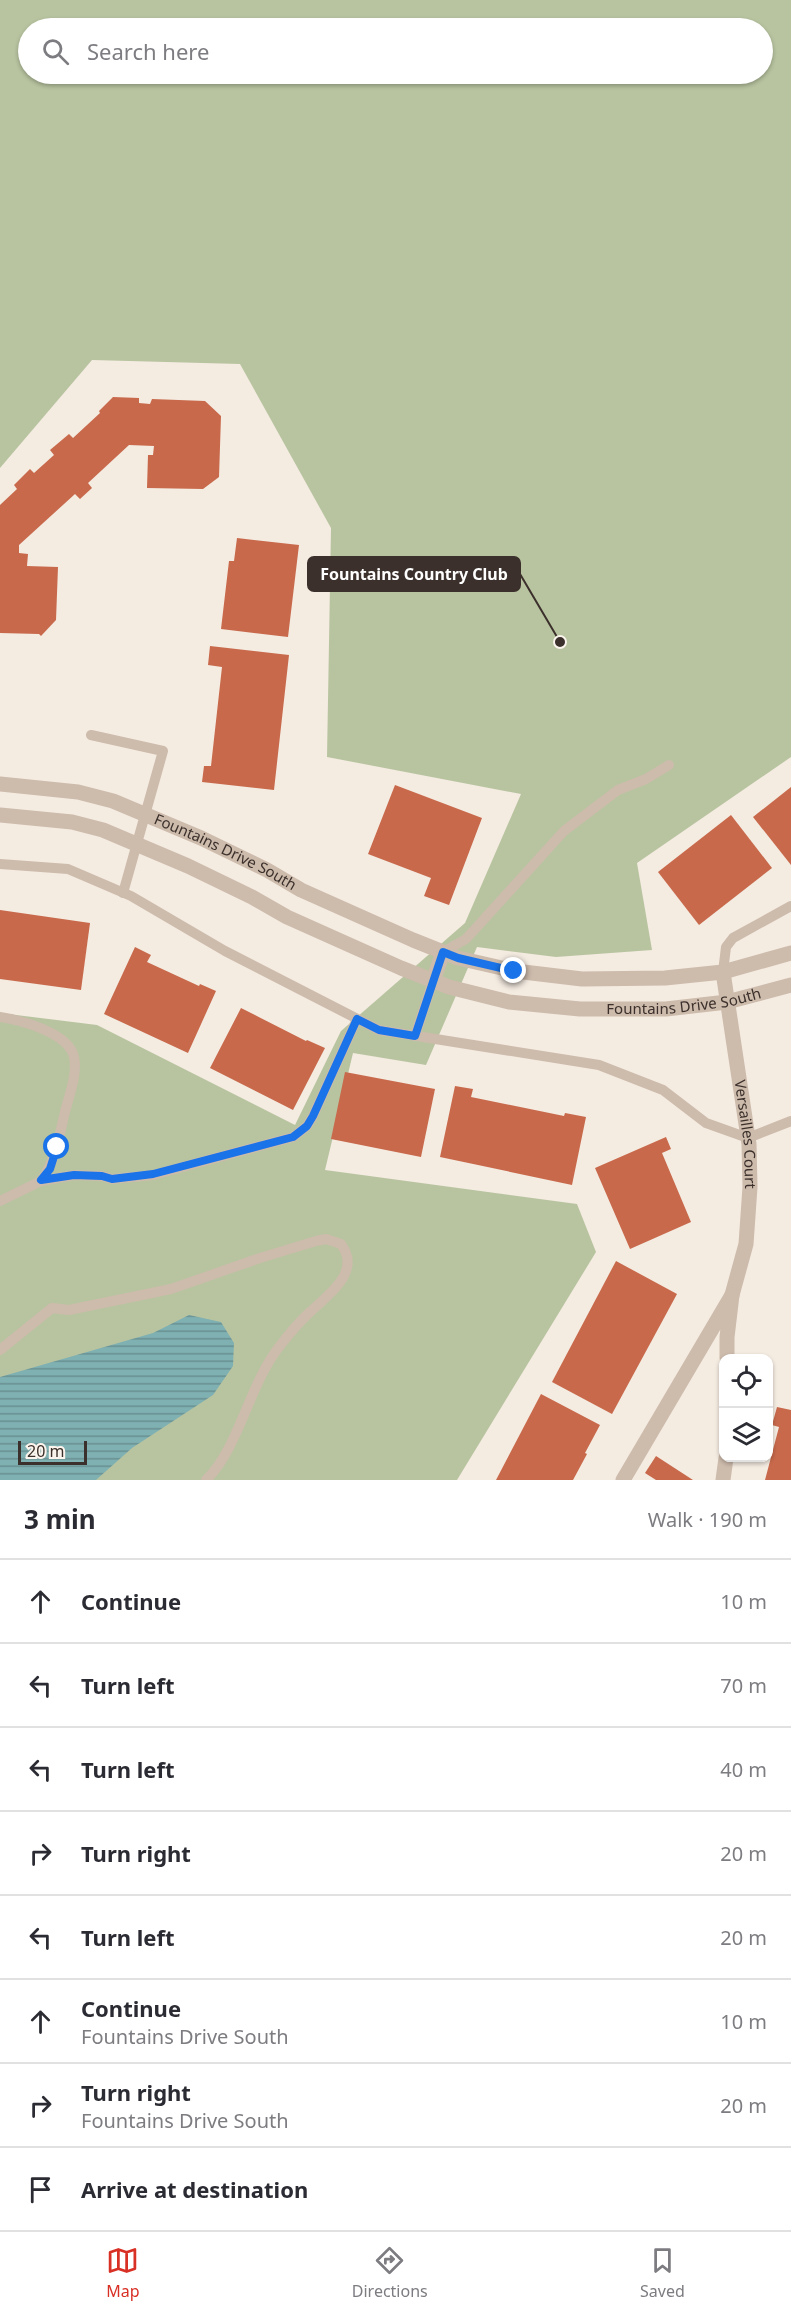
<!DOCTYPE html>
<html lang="en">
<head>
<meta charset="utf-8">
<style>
	:root { --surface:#fff; --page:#f2f2f3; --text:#2b2b33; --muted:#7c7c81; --line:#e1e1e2; --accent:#d93025 }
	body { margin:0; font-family:"Noto Sans",sans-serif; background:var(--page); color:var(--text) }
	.controls { position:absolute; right:18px; bottom:18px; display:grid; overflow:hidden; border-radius:12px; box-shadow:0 2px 4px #0004 }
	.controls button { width:54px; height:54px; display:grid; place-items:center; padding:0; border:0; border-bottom:2px solid var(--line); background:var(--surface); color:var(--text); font:30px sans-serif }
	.scale { position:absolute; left:18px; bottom:15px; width:69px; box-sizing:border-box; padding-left:6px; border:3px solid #3b302b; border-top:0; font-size:16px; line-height:21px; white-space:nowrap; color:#3b302b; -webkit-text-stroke:4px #fbf5ee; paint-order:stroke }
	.stop { position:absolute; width:18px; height:18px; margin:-14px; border:4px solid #1a73e8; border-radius:50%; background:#fff }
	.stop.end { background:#1a73e8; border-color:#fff; box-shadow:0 2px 6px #0008 }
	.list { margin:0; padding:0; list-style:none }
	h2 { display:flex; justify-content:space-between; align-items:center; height:78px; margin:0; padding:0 24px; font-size:26px }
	h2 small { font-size:20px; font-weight:400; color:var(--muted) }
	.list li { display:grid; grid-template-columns:39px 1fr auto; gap:18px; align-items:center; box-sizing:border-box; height:84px; padding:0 24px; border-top:2px solid var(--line) }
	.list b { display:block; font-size:22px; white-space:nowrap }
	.list p { margin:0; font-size:20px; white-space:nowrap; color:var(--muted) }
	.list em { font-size:20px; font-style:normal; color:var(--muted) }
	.icon { flex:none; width:33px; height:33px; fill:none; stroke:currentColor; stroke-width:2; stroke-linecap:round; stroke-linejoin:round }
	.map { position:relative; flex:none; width:791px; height:1480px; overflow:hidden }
	.search { position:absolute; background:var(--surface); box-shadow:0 2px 4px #0004; left:18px; right:18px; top:18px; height:66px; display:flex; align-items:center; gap:15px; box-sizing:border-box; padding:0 21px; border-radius:33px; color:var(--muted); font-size:22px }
	.sheet { height:750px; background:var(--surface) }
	nav { display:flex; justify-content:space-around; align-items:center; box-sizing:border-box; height:84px; border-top:2px solid var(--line); background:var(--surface); font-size:16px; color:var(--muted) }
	nav a { display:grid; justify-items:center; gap:3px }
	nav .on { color:var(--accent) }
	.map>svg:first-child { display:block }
	.grass { fill:#b8c4a0; fill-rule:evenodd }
	.water { fill:url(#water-rules) }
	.building { fill:#c8694b }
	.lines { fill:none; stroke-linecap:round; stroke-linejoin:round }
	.service { stroke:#cdbbac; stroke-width:10 }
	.minor { stroke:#cdbbac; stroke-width:15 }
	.route { stroke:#1a73e8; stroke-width:8 }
	.labels { text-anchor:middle; stroke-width:6; stroke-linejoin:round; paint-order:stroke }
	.street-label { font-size:15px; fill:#3b302b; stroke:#fbf5ee }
	.leader { fill:none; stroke:#3b302b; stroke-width:2 }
	.callout-dot { fill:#3b302b; stroke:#fbf5ee; stroke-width:2 }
	.callout { fill:#3b302b; stroke:#3b302b; stroke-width:2 }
	.callout-label { font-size:16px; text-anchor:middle; font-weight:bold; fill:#fff }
</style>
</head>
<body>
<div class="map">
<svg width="791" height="1480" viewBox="0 0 791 1480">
	<defs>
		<pattern id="water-rules" width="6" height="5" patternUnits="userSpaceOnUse" patternTransform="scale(1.5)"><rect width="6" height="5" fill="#7fb0b2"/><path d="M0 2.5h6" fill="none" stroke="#699091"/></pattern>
	</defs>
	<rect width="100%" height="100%" fill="#f4ebe1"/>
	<path class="grass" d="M0,0H791V757L637,863L652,950L556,957L477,947L426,1065L353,1053L325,1170L577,1204L596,1252L457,1480H0V1013L97,1025L295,1125L341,1031L465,923L521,794L327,757L331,528L240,364L92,360L0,468ZM28,28H762V74H28Z"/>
	<path class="water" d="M189,1315L221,1322L234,1343L233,1366L213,1395L132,1448L96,1480H0V1377L153,1333Z"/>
	<g class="building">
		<path d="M113,397L139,398V403L150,404L152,399L205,401L221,416L219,477L203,489L147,488L148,455H153L154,446L129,445L88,483L92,488L80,499L75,494L19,545V553L28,554L27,566L58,567L56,620L41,636L39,634L0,633V505L17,489L14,485L30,469L34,473L54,455L50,450L69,434L73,438L100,413L99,411Z"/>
		<path d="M237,538L299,545L288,637L221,629L229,561H234Z"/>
		<path d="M210,646L289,655L274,790L202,782L204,766H211L222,667L208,665Z"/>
		<path d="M395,785L482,818L449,905L424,896L431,878L368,854Z"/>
		<path d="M791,787V865L753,817Z"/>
		<path d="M731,815L772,868L699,925L658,872Z"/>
		<path d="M0,910L90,923L81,990L0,979Z"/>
		<path d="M135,947L151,955L147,962L199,986L200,984L216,991L188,1053L104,1014Z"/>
		<path d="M241,1008L306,1041L307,1040L325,1048L293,1110L210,1068Z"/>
		<path d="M345,1072L435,1089L421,1157L331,1139Z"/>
		<path d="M455,1086L473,1089L471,1097L564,1116L565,1113L586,1117L572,1185L440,1157Z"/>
		<path d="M666,1137L671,1149L662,1153L691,1222L630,1249L595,1168Z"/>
		<path d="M616,1261L677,1294L612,1414L552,1382Z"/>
		<path d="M541,1394L600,1425L585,1453L587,1454L573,1480H496Z"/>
		<path d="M777,1407L791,1410V1480H765L779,1427L772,1425Z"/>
		<path d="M656,1456L693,1480H656L645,1473Z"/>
	</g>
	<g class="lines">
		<g class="service">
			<path d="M91,735L163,751L123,893"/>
			<path d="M0,864L68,869L131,896L225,951L379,1030L599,1065L663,1090L706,1123L748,1138L791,1121"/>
			<path d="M443,952L466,939L564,831L618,790L646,779L669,765"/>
			<path d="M723,972L726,947L733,938L791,906"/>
			<path d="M0,1017C21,1020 69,1033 74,1057C78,1075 68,1098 64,1116C59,1138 55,1162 41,1181"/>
			<path d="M415,1036L433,981"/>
			<path d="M0,1201L41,1181L74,1175L102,1176L112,1179L153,1175L293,1137L307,1126L313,1116L357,1019"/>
			<path d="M0,1350L52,1308L69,1310L171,1289L260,1258L316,1241L326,1239L341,1244C362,1272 328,1295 310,1312C299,1322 289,1334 279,1347C249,1385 239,1448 206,1480"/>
		</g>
		<g class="minor">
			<path id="s1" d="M0,784L78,792L113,801L201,838L267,870L301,890L413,940L458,958L515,971L582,979L665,978L723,972L791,953"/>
			<path id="s2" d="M0,815L72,822L103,830L188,866L252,897L287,917L401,968L449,987L509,1002L580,1009H666L727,1002L791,985"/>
			<path id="s3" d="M723,972L749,1144L750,1187L746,1244L732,1295"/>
			<path d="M433,981L443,952"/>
			<path d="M623,1480L732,1295L727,1337V1358"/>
			<path d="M723,1480L726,1458"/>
		</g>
	</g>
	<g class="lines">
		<path class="route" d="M57,1147L50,1169L41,1180L74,1175L102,1176L112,1179L153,1174L293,1137L307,1126L313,1116L357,1019L379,1030L415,1036L443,952L458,958L514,971"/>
	</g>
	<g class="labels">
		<g class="street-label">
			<text dy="5" stroke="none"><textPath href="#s1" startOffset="238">Fountains Drive South</textPath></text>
			<text dy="5" stroke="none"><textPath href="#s2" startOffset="722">Fountains Drive South</textPath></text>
			<text dy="5" stroke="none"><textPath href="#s3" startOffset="164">Versailles Court</textPath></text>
		</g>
	</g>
	<path class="leader" d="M560 642L520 574"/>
	<circle class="callout-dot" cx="560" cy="642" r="6"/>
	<rect class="callout" x="308" y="557" width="212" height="34" rx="6"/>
	<g class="callout-label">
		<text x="414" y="580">Fountains Country Club</text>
	</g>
</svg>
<div class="controls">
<button><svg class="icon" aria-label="locate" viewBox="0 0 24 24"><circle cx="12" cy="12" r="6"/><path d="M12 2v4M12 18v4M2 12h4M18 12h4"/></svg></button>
<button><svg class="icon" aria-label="layers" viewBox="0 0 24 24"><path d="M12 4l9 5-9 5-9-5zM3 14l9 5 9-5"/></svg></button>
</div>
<div class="scale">20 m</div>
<div class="stop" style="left:57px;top:1147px"></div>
<div class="stop end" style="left:514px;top:971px"></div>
<div class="search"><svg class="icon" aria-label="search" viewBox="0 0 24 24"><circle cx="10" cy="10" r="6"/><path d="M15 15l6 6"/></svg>Search here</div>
</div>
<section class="sheet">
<h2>3 min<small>Walk · 190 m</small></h2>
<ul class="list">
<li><svg class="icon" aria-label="ahead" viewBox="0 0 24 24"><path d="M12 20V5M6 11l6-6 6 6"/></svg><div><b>Continue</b></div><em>10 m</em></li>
<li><svg class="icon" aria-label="left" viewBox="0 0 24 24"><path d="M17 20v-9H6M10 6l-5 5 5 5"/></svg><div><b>Turn left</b></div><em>70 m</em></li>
<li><svg class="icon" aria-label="left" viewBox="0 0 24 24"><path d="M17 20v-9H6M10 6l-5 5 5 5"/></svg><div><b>Turn left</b></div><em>40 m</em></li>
<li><svg class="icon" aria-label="right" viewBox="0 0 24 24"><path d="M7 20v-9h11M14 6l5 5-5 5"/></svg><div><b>Turn right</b></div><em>20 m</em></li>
<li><svg class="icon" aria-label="left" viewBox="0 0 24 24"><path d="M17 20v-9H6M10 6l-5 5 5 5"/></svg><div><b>Turn left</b></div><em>20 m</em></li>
<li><svg class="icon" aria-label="ahead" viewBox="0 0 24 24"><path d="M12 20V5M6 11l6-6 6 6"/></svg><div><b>Continue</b><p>Fountains Drive South</p></div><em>10 m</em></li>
<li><svg class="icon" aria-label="right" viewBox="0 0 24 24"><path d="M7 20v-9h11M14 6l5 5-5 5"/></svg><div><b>Turn right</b><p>Fountains Drive South</p></div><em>20 m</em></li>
<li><svg class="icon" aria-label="arrive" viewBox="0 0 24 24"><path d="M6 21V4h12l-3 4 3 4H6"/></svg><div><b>Arrive at destination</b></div></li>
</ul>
</section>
<nav>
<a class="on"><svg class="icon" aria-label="map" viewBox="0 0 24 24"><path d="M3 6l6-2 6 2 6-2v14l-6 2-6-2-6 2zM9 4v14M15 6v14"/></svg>Map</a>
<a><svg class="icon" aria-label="directions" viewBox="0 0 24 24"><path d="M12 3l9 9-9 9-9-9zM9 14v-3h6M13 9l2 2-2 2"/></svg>Directions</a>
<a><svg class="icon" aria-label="saved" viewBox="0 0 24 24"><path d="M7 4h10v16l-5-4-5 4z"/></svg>Saved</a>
</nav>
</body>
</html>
